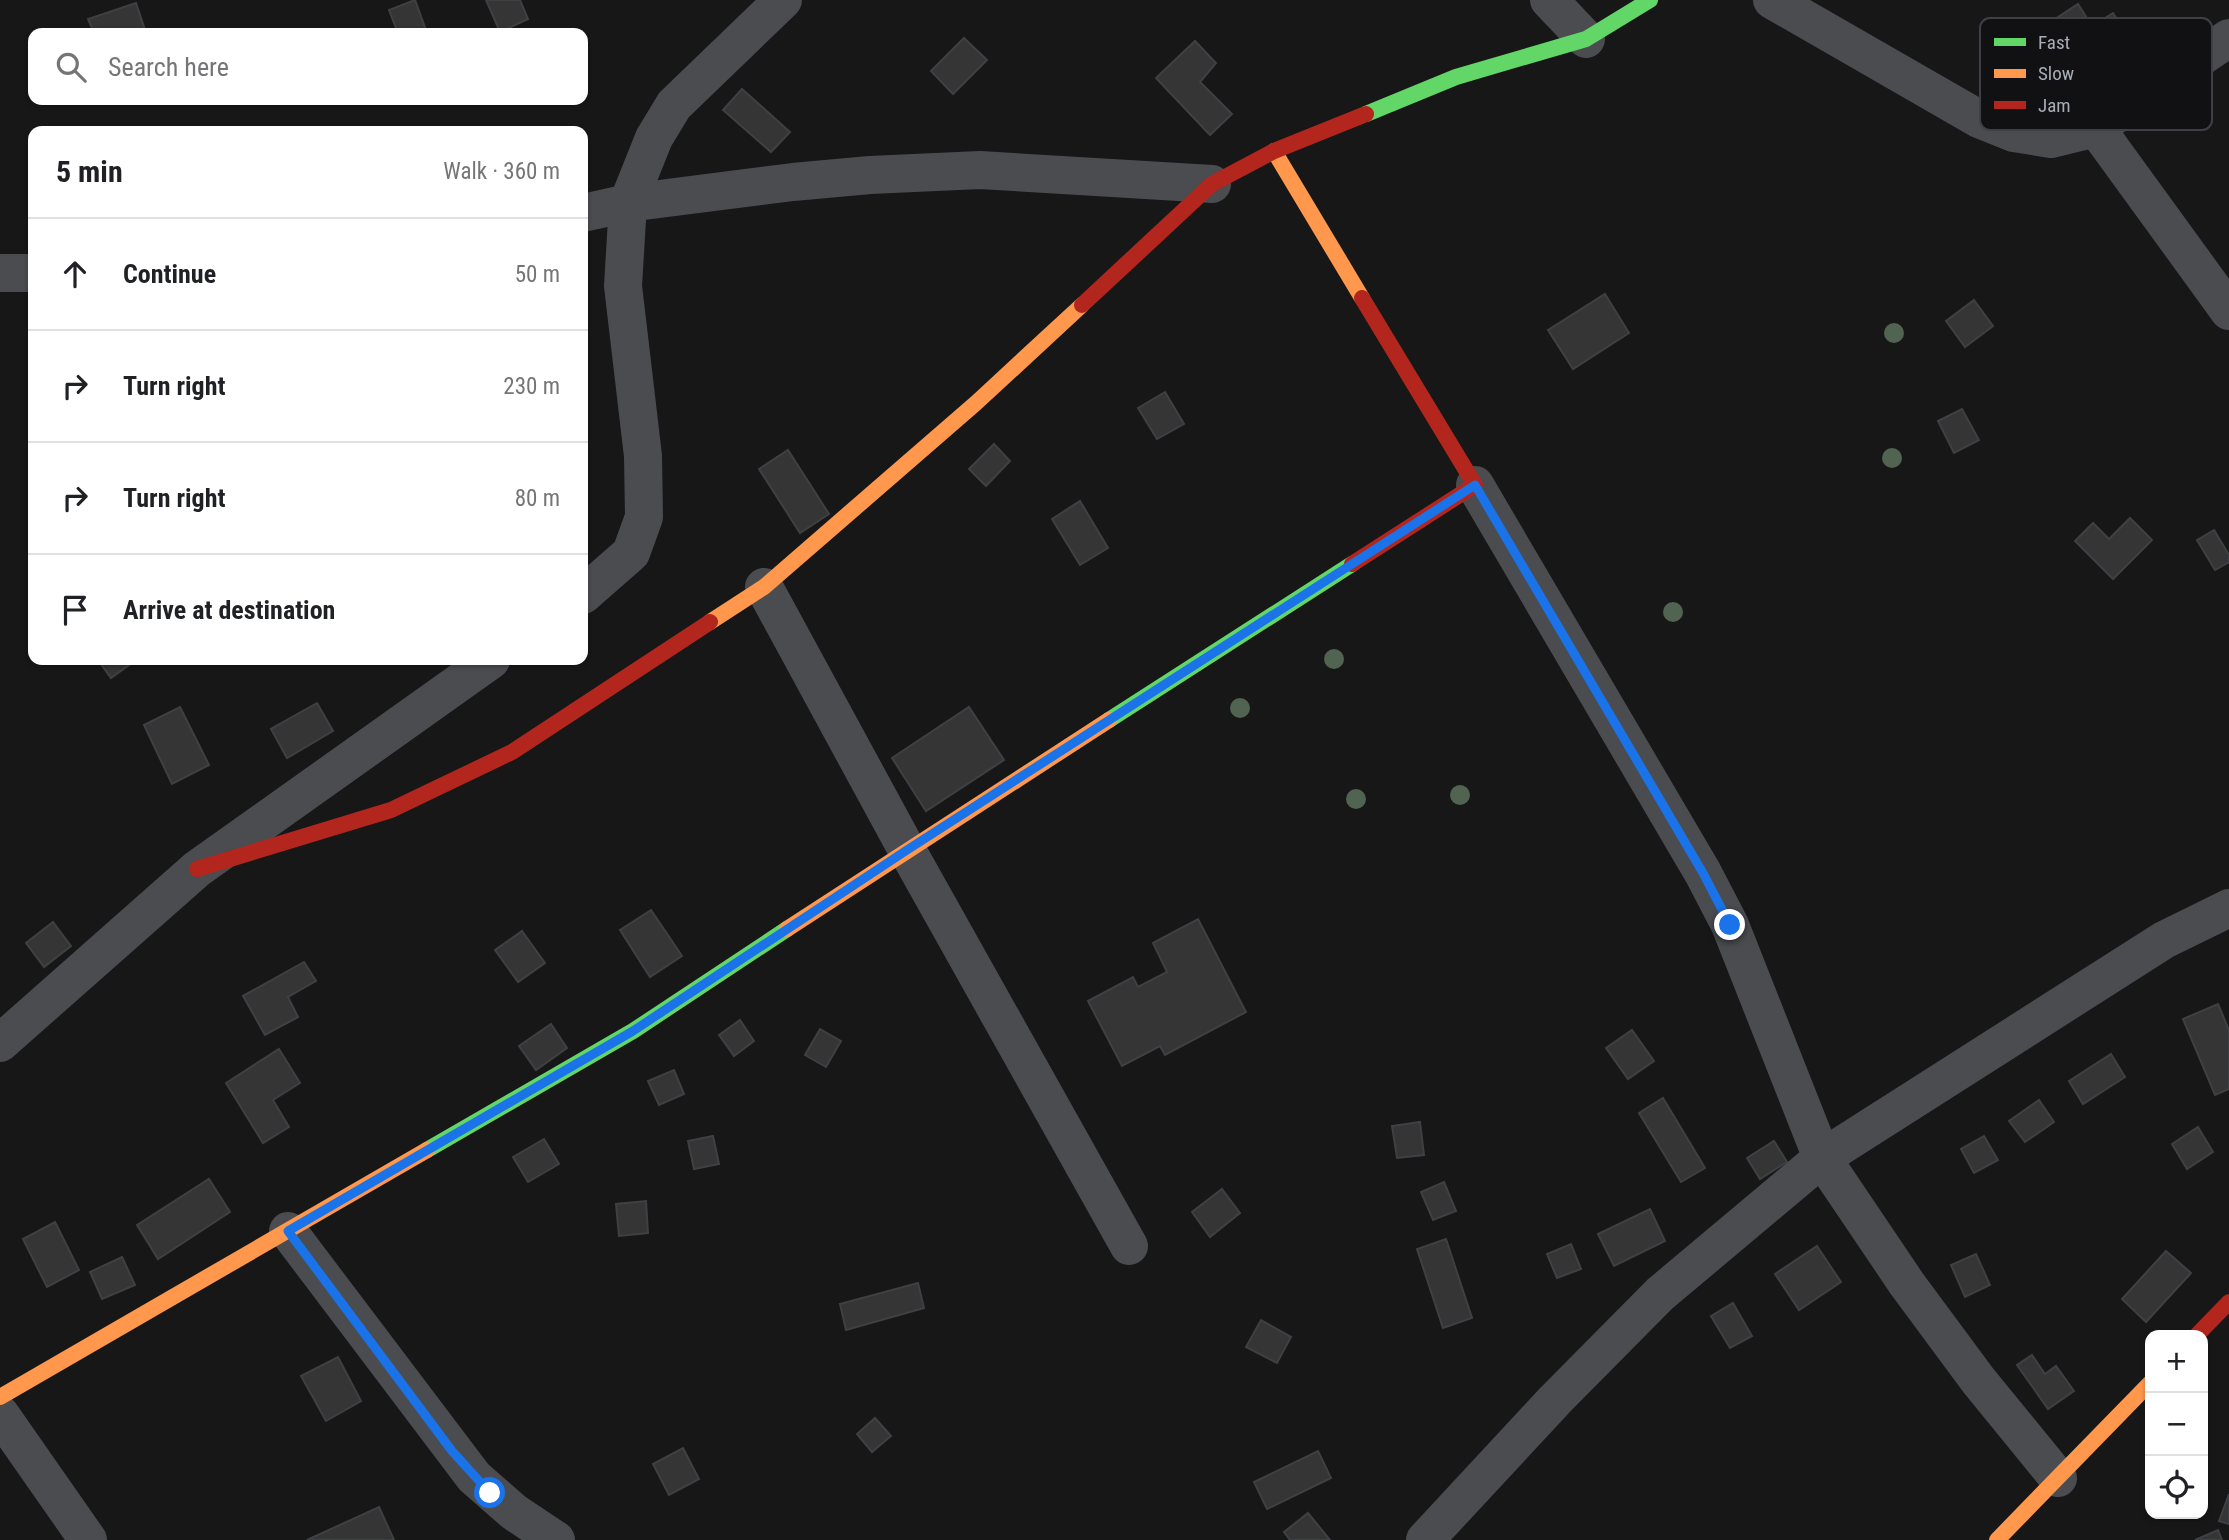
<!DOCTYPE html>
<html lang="en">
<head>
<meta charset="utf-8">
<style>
	:root { --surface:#fff; --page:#f2f2f2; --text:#202124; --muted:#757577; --line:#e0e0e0 }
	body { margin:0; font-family:"Roboto Condensed",sans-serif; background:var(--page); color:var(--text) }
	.controls { position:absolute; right:21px; bottom:21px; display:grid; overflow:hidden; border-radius:14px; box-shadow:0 2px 5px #0004 }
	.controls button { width:63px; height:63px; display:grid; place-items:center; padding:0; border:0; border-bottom:2px solid var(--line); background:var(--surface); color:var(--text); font:35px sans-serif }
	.stop { position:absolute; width:21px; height:21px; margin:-16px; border:5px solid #1a73e8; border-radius:50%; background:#fff }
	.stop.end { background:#1a73e8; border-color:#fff; box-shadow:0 2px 7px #0008 }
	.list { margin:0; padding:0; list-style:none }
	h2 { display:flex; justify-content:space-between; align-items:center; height:91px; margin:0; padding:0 28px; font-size:30px }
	h2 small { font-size:23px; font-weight:400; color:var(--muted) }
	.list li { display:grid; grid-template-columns:46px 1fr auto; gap:21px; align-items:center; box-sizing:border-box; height:112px; padding:0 28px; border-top:2px solid var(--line) }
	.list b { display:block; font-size:26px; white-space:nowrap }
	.list em { font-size:23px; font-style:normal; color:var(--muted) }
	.icon { flex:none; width:38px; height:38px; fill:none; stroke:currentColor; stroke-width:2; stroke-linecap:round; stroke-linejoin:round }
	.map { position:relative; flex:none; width:2229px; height:1540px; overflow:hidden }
	.search { position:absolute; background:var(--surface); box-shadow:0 2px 5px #0004; left:28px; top:28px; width:560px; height:77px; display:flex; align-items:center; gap:18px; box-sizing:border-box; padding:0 24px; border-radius:14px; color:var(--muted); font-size:26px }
	.panel { position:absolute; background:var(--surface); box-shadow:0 2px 5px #0004; left:28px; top:126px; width:560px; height:539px; border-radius:14px }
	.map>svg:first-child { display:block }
	.building { fill:#353536; stroke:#3f4043; stroke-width:2 }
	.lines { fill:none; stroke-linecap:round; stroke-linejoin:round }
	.street { stroke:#4b4c50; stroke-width:38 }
	.fast { stroke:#63d668; stroke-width:16 }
	.slow { stroke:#ff974d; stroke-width:16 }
	.jam { stroke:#b3261e; stroke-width:16 }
	.tree { fill:#506451 }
	.route { stroke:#1a73e8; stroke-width:9 }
	.key { fill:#111113; stroke:#3e4045; stroke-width:2 }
	.key-label { font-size:19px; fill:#a8adb8 }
</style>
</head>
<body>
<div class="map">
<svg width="2229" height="1540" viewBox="0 0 2229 1540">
	<rect width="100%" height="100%" fill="#171717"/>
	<g class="building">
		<path d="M415,0L427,33H398L389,10Z"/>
		<path d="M486,0H520L528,19L500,32Z"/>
		<path d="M136,3L146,33H94L88,19Z"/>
		<path d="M2078,4L2092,26L2113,13L2129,38L2079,70L2049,23Z"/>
		<path d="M964,38L987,60L953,94L931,71Z"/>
		<path d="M1195,41L1216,63L1200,82L1232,114L1210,135L1156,78Z"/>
		<path d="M742,89L790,132L771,152L723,110Z"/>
		<path d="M1605,294L1629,333L1573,369L1548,330Z"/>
		<path d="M1974,300L1993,326L1965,347L1946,321Z"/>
		<path d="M1165,392L1184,424L1157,439L1138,408Z"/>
		<path d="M1962,409L1979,440L1954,453L1938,421Z"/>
		<path d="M994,444L1010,461L986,486L969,469Z"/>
		<path d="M788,450L829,514L800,533L759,469Z"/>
		<path d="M1080,501L1108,548L1080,565L1052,519Z"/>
		<path d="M2130,518L2152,540L2113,579L2075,541L2093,523L2109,539Z"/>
		<path d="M2214,530L2229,555V562L2215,570L2197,540Z"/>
		<path d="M98,660H136L111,678Z"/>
		<path d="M317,703L333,731L287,758L271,729Z"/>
		<path d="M180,707L209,765L172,784L144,725Z"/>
		<path d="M969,707L1004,760L926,811L892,758Z"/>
		<path d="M651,910L682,956L650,977L620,930Z"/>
		<path d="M1198,919L1246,1012L1165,1055L1160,1046L1122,1066L1088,1001L1133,977L1138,987L1167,972L1153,943Z"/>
		<path d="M53,922L71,946L44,967L26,943Z"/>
		<path d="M522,931L545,963L518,982L495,950Z"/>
		<path d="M304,962L316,981L288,997L298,1017L265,1035L243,996Z"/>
		<path d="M2218,1004L2229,1030V1089L2215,1095L2183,1019Z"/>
		<path d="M740,1020L754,1041L734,1056L719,1035Z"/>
		<path d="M551,1024L567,1048L536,1070L519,1046Z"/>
		<path d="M820,1029L841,1041L826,1067L805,1055Z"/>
		<path d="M1632,1030L1654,1061L1628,1079L1606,1048Z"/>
		<path d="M279,1049L300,1083L273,1100L289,1127L263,1143L226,1083Z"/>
		<path d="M2111,1054L2125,1077L2083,1104L2069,1081Z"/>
		<path d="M674,1070L684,1094L659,1105L648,1081Z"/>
		<path d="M1663,1098L1705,1168L1681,1182L1639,1113Z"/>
		<path d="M2039,1100L2054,1122L2025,1142L2009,1121Z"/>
		<path d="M1420,1122L1424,1155L1397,1158L1392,1126Z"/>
		<path d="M2198,1127L2213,1152L2187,1169L2172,1144Z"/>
		<path d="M713,1136L719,1164L694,1169L688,1141Z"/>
		<path d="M1984,1136L1998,1160L1974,1173L1961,1149Z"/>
		<path d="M544,1139L559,1164L528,1182L513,1157Z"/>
		<path d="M1774,1141L1787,1162L1760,1179L1747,1158Z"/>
		<path d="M209,1179L230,1212L158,1259L137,1225Z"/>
		<path d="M1444,1182L1456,1211L1433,1220L1421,1192Z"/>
		<path d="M1222,1189L1240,1213L1210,1237L1192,1212Z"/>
		<path d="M646,1201L648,1233L619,1236L616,1204Z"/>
		<path d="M1650,1209L1665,1241L1614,1266L1598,1234Z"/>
		<path d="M55,1222L79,1270L47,1287L23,1239Z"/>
		<path d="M1446,1239L1472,1318L1443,1328L1417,1249Z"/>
		<path d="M1571,1244L1581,1269L1557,1278L1547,1254Z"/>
		<path d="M1817,1246L1841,1282L1799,1310L1775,1274Z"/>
		<path d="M2166,1251L2191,1273L2146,1322L2122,1299Z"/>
		<path d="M1976,1254L1990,1285L1965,1297L1951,1265Z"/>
		<path d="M122,1257L135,1285L102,1299L90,1272Z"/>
		<path d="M918,1283L924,1308L846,1330L840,1304Z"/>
		<path d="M1733,1303L1752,1336L1730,1348L1711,1316Z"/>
		<path d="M1261,1320L1291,1337L1277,1363L1246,1347Z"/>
		<path d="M2032,1355L2045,1374L2056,1366L2074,1391L2048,1409L2017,1365Z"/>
		<path d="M338,1357L361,1401L326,1421L301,1376Z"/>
		<path d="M875,1418L891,1436L872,1452L857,1434Z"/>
		<path d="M683,1448L699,1479L669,1495L653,1464Z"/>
		<path d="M1318,1451L1331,1478L1267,1509L1254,1482Z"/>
		<path d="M2229,1494V1524L2219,1521Z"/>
		<path d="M379,1507L394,1540H307Z"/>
		<path d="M1308,1513L1330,1540H1290L1284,1532Z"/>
		<path d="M2218,1530L2222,1540H2195Z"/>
	</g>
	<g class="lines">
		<g class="street">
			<path d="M1549,0L1586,39"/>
			<path d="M1772,0L1979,119L2014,133L2051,139L2096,128L2229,38"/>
			<path d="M2096,128L2229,311"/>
			<path d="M583,213L628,203L793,182L870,175L980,170L1212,184"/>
			<path d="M0,273H33"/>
			<path d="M1475,485L1703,873L1730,925L1822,1158L1907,1284L1978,1380L2058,1478"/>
			<path d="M764,587L907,850L1129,1246"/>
			<path d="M583,595L631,553L644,517L643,456L623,286L628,203L654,138L674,105L783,0"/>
			<path d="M0,1043L197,869L491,660"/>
			<path d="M288,1231L474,1477L514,1512L556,1540"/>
			<path d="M0,1414L88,1540"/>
			<path d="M1425,1540L1555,1400L1660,1294L1822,1158L2164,940L2229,908"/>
		</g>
		<g class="fast">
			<path d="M1366,114L1456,77L1586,39L1650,0"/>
			<path d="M1109,720L1352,564"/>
			<path d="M427,1150L633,1031L787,929"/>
		</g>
		<g class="slow">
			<path d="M1274,151L1362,298"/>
			<path d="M710,622L764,587L976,403L1082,305"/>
			<path d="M787,929L1109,720"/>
			<path d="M0,1397L427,1150"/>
			<path d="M1997,1540L2150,1383"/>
		</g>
		<g class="jam">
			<path d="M1082,305L1212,184L1274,151L1366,114"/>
			<path d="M1352,564L1475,485L1362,298"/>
			<path d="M197,869L391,810L512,752L710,622"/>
			<path d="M2197,1335L2229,1302"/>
		</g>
	</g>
	<g class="tree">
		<circle cx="1894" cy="333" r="10"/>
		<circle cx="1892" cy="458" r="10"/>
		<circle cx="1673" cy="612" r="10"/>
		<circle cx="1334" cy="659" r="10"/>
		<circle cx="1240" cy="708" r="10"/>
		<circle cx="1460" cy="795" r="10"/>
		<circle cx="1356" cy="799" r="10"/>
	</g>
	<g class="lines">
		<path class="route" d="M490,1493L452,1451L288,1231L633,1031L907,850L1475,485L1703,873L1730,925"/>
	</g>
	<rect x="1980" y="18" width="232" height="112" rx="10" class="key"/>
	<rect x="1994" y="38" width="32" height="8" fill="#63d668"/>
	<rect x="1994" y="69" width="32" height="9" fill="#ff974d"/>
	<rect x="1994" y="101" width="32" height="8" fill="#b3261e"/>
	<g class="key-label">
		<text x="2038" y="49">Fast</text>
		<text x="2038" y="80">Slow</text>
		<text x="2038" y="112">Jam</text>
	</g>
</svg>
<div class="controls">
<button>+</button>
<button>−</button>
<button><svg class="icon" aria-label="locate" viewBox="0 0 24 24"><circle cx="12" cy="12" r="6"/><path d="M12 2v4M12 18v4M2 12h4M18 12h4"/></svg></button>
</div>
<div class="stop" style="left:490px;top:1493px"></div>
<div class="stop end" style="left:1730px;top:925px"></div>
<div class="search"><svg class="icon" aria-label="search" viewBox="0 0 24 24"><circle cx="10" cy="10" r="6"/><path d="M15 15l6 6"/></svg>Search here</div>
<section class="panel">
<h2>5 min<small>Walk · 360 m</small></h2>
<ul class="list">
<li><svg class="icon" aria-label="ahead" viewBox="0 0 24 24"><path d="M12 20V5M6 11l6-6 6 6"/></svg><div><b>Continue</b></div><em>50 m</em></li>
<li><svg class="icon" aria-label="right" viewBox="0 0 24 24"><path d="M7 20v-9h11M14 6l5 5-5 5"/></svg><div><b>Turn right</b></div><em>230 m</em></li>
<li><svg class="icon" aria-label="right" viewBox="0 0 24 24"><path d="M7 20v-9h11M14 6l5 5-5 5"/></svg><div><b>Turn right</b></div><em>80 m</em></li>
<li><svg class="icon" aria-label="arrive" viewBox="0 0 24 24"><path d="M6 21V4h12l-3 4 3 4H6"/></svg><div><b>Arrive at destination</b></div></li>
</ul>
</section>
</div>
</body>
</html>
